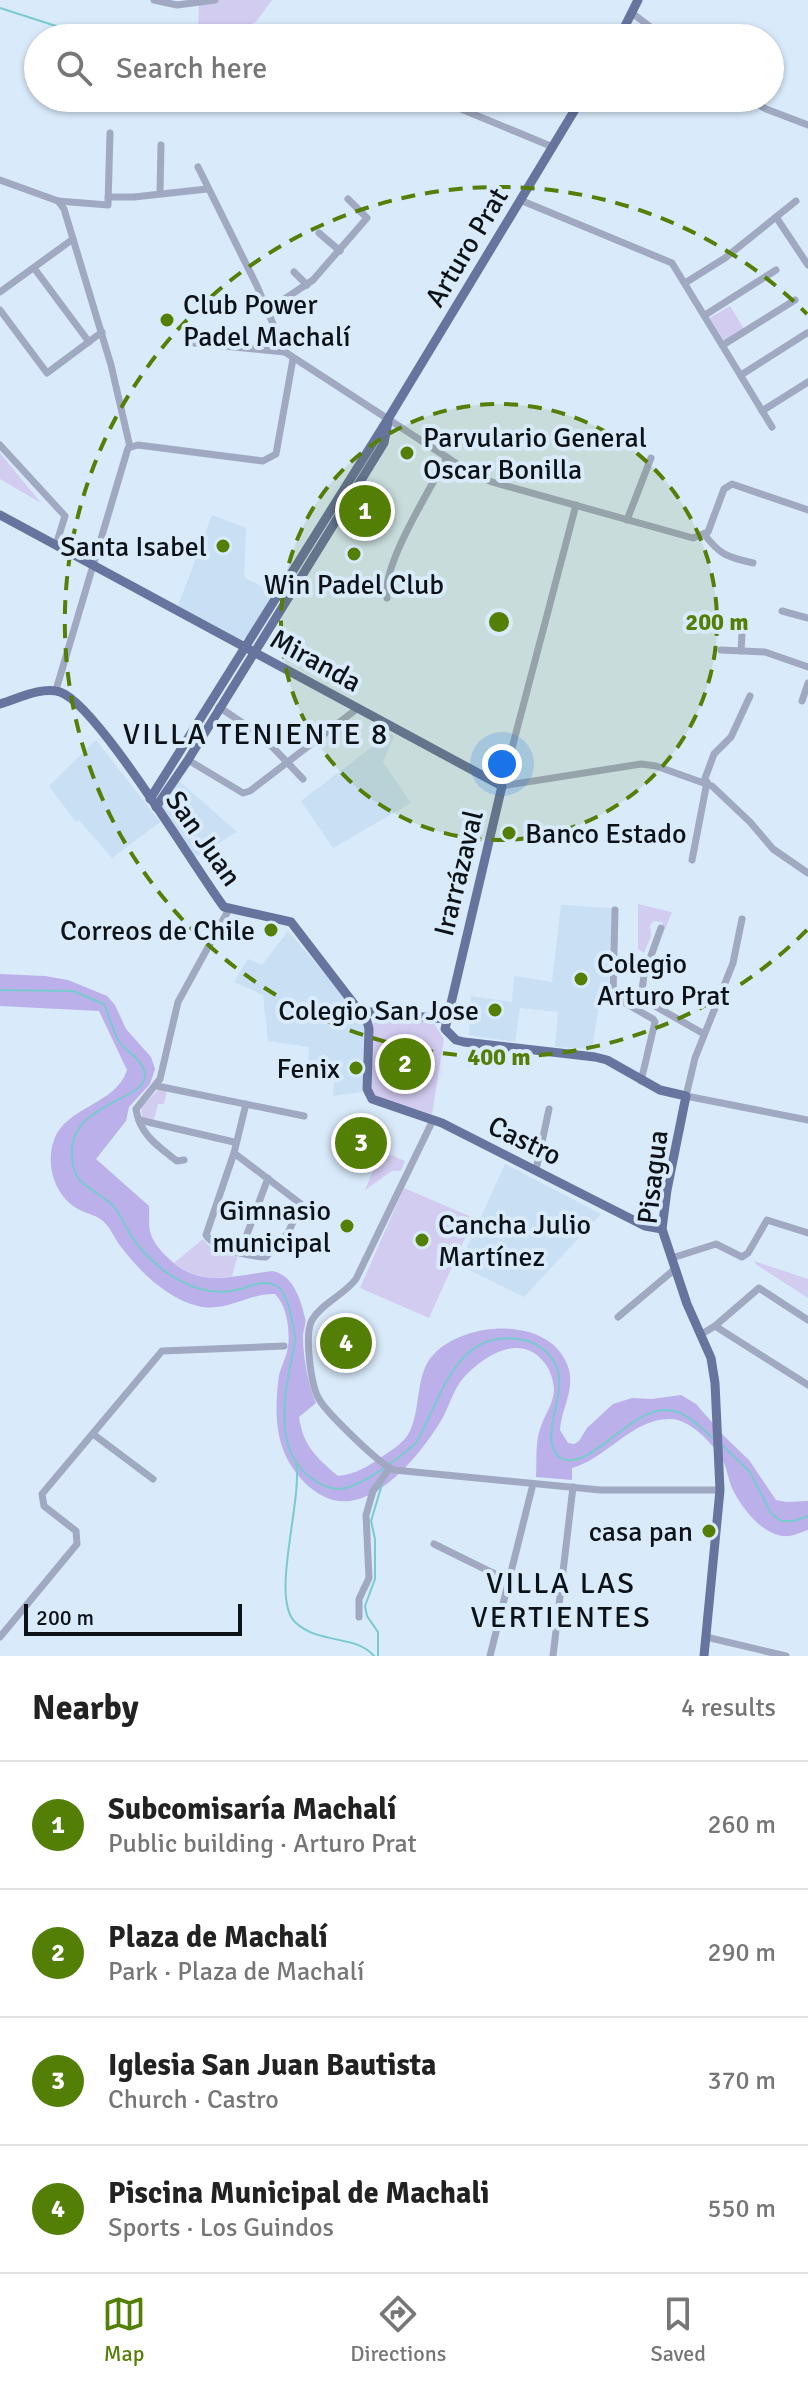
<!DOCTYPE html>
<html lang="en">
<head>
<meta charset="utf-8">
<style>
	:root { --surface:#fff; --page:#f2f2f2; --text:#222; --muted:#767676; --line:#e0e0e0; --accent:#537f07 }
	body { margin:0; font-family:Signika,sans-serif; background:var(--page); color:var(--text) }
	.scale { position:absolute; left:24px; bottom:20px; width:218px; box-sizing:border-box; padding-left:8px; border:4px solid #0c1217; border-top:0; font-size:22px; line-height:28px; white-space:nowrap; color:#0c1217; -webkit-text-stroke:6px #d9eafa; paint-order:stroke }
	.you { position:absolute; left:502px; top:764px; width:28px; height:28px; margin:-20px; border:6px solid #fff; border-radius:50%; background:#1a73e8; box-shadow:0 0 0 12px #1a73e833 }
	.badge { display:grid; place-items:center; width:52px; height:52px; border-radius:50%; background:var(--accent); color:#fff; font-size:26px; font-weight:700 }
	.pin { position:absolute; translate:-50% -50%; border:4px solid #fff; box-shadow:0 2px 8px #0006 }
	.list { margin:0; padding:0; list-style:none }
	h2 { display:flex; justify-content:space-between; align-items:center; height:104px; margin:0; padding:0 32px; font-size:34px }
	h2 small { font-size:26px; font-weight:400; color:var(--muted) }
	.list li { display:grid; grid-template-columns:52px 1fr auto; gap:24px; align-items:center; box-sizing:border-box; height:128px; padding:0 32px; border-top:2px solid var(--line) }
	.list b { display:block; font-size:30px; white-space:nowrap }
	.list p { margin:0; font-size:26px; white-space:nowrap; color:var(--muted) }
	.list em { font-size:26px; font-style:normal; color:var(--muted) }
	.icon { flex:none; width:44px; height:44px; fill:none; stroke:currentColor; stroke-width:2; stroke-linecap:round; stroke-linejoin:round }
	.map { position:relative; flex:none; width:808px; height:1656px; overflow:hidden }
	.search { position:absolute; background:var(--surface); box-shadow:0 2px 6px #0004; left:24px; right:24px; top:24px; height:88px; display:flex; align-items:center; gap:20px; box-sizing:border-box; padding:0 28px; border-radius:44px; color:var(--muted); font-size:30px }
	.sheet { height:616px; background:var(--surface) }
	nav { display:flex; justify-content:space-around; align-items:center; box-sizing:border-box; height:112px; border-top:2px solid var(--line); background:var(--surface); font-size:22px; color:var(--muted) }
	nav a { display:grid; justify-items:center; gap:4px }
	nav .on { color:var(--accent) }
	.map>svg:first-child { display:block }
	.built { fill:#c8dff4 }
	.green { fill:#d2ccf1 }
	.forest { fill:#bbb0e9 }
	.water { fill:#79cacf }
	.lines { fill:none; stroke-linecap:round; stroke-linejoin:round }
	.stream { stroke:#79cacf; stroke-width:2 }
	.minor { stroke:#a0a9c1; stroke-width:7 }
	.major { stroke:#66749e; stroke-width:9 }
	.ring { fill:none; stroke:#537f07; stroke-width:4; stroke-dasharray:14 10 }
	.poi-dot { fill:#537f07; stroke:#d9eafa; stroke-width:3 }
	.labels { text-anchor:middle; stroke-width:8; stroke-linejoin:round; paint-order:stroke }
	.street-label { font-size:28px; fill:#0c1217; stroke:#d9eafa }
	.poi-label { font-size:28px; fill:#0c1217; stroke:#d9eafa; text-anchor:end }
	.neighbourhood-label { font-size:30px; letter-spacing:2px; fill:#0c1217; stroke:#d9eafa }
	.centre { fill:#537f07; stroke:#d9eafa; stroke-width:4 }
	.ring-label { font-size:24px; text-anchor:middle; font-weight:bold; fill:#537f07; stroke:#d9eafa; stroke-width:8; stroke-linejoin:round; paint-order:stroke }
</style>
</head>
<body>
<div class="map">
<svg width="808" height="1656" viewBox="0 0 808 1656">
	<rect width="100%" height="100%" fill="#d9eafa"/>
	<g class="built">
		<path d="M212,515L246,528L244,577L274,593L247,636L241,640L178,606Z"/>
		<path d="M382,730L394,736L383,762L411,803L333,848L301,801L373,746Z"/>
		<path d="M96,740L160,822L112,858L79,820L76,822L49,786Z"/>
		<path d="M178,780L237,832L194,858L160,803Z"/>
		<path d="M561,905L613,908L608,994L601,993L592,1049L555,1047L558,1012L520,1008L515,1042L469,1035L471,996L512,1002L514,976L552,982Z"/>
		<path d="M288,931L362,1017L366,1027L362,1092L333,1096L335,1073L308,1070L309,1047L268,1041L263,995L234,982L248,959L262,965Z"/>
		<path d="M505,1164L601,1214L524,1297L459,1265Z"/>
	</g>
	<g class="green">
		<path d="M215,0H272L256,22L216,38H198L199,3Z"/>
		<path d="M730,306L744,329L724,341L710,318Z"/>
		<path d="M0,453L41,503L0,479Z"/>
		<path d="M638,904L672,912L665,930L662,922L654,921L650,925L651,936L644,953L638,949Z"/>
		<path d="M378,1020L433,1022L444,1039L432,1114L375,1097L370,1088L372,1024Z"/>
		<path d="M159,1089L167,1090L164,1104H158L154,1120L142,1117L141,1107Z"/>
		<path d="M381,1151L405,1161L401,1171H392L365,1190Z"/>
		<path d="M404,1188L474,1218L429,1318L360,1288Z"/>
		<path d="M203,1239L209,1246L238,1255L232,1276C208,1280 193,1277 174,1263Z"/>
		<path d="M754,1261L808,1279V1298L757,1265Z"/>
	</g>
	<path class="forest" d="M0,974L45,976L68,980L107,996L115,1005L126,1029L151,1057L155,1069L150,1084L129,1107L126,1121L96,1159L149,1206C150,1214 148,1223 150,1231C152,1241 160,1250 167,1257C199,1289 231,1276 272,1271C293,1274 301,1300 305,1318C307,1323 303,1330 303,1336C303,1357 308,1384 316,1403L299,1417C303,1446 317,1458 338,1476C356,1474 369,1466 383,1456C393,1449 404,1443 410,1431C422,1405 414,1371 437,1351C470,1321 548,1317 567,1364C577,1388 561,1408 560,1430L568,1443L574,1444L579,1441L587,1428L613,1404L632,1398L652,1399L681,1395L696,1404L725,1437L749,1460L776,1500L786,1502L808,1501V1530C801,1532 792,1537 784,1536C761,1534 741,1507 732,1488C728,1479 727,1467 722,1459C712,1443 690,1419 670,1419C633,1418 606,1459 572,1468V1480L536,1477C537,1462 535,1444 540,1429C544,1415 554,1404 554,1389C553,1378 550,1369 543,1361C519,1333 485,1356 465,1376C452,1390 449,1409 439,1424C418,1457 370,1518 325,1497C310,1490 299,1478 290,1464C274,1437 275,1406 279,1375C281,1367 285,1360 287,1352C291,1336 288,1306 275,1294C248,1293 227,1313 198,1306C168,1299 140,1272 122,1248C115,1240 112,1230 105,1223C98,1215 87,1214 78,1209C55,1196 45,1165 54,1140C66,1106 116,1105 127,1070L99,1011L0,1006Z"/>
	<path class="water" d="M349,1323L360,1358L343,1363L333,1327Z"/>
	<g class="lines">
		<g class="stream">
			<path d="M0,8L56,26L74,38"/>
			<path d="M244,38L263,34L279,38"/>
			<path d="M0,990L73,991L104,1004C109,1016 113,1032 120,1043C128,1053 145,1061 145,1076C144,1104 53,1104 75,1172C80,1187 105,1195 115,1208C123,1219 128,1233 137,1244C159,1272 198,1299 236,1290C249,1288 263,1278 277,1286C283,1290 287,1300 289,1307C291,1316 294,1327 295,1336C295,1348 291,1360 289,1372C282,1409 278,1453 311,1478C319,1484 328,1489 339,1489C361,1488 400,1457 416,1443C442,1398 455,1326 524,1340C539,1343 554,1356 558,1371C564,1396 548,1419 552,1443C553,1451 558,1459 567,1460C600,1464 639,1395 680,1413C693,1418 703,1430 714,1439"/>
			<path d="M722,1445L750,1472L771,1513L781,1521H794L808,1516"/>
			<path d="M296,1462C303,1501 270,1597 295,1622C319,1645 355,1634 374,1656"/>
			<path d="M378,1656V1632L367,1616L365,1606L375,1579V1539L371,1521L383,1481"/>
		</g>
		<g class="minor">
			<path d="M154,0L177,5L215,0"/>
			<path d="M632,13L665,38"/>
			<path d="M747,98L766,109L808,125"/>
			<path d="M449,104L553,147"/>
			<path d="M198,167L257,286L285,352L471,473L492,482L693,538L708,532L724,489L732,484L808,510"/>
			<path d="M0,180L58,201L64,209L111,365L130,447"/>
			<path d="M160,193L161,145"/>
			<path d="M108,197H134L207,189"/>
			<path d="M520,200L672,263L772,427"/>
			<path d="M58,201L108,205L110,133"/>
			<path d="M776,217L808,265"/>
			<path d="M319,233L340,251"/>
			<path d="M34,268L89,342"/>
			<path d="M294,272L307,285"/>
			<path d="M685,283L725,258L796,201"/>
			<path d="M0,292L73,239"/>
			<path d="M0,310L47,373L102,332"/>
			<path d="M268,310L313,280L367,218L348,199"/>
			<path d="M705,315L776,270"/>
			<path d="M194,343L285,352"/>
			<path d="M723,345L795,300"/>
			<path d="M741,375L807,333"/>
			<path d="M762,411L808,382"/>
			<path d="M0,445L65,516L56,545"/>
			<path d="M576,505L502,786L641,764L656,766L712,786L750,822L773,849L808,873"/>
			<path d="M627,520L651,458"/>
			<path d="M704,534C720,555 727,557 753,563"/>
			<path d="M387,598C381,566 431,488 447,457"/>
			<path d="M782,611L808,618"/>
			<path d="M721,650L765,652L808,667"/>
			<path d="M741,651L743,618"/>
			<path d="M56,690L128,448L138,445L263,461L276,454L293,359"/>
			<path d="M802,701L808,683"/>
			<path d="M219,707L262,736L303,779"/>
			<path d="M188,760L243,793L250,791L358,708"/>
			<path d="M704,781L714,754L731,737L750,696"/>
			<path d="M692,860L707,782"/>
			<path d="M615,910L613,996L653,1019L655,1022L641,1081"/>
			<path d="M742,919L733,963L695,1058L686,1096L808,1120"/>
			<path d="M661,928L644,975L641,998L704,1034"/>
			<path d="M157,1086L304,1116"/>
			<path d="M139,1120L234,1142"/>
			<path d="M433,1120L356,1279C344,1295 322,1303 312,1320C304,1334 311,1386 319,1399C326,1412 381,1466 394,1470L600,1490H720"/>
			<path d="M234,1153L301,1204L288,1233L266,1257C248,1256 216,1250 206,1235L234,1153L246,1104"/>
			<path d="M184,1160L177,1161C159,1147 139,1134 136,1109L160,1079L178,1002L229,909"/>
			<path d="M536,1170L549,1109"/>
			<path d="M240,1253L268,1178"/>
			<path d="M672,1258L716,1244L742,1257L748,1253L767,1220L808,1233"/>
			<path d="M618,1317L675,1269"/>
			<path d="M715,1326L808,1385"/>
			<path d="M700,1335L715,1326L759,1288L808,1320"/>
			<path d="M93,1434L153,1479"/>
			<path d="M434,1544L507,1580"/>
			<path d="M359,1617V1599L369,1578L366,1515L373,1491L389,1469"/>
			<path d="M0,1637L77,1544L76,1531L44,1506L42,1494L162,1351L284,1346"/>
			<path d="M706,1637L786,1656"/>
			<path d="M490,1656L533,1484"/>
			<path d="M553,1656L573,1487"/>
		</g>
		<g class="major">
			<path d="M619,38L638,0"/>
			<path d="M0,515L502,786L445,1029L456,1040L464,1042L595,1057L607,1060L660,1090L686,1096L667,1190L662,1229L687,1304L711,1358L715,1383L720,1490L704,1656"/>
			<path d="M0,704C17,699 42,686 60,692C97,704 194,867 224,907L291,922L367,1021L369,1029L367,1089L372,1099L442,1123L645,1226L662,1229"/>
			<path d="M150,799L388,419L582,98"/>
			<path d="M156,807L188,760L384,443L388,422"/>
			<path d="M361,1011L445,1019"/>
		</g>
	</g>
	<circle cx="499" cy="622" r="218" fill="#537f07" fill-opacity=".12"/>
	<g class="ring">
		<circle cx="499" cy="622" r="218"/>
		<path d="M807 930A435 435 0 1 1 807 314"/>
	</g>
	<g class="poi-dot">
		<circle cx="167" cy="320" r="8"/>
		<circle cx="407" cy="453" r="8"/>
		<circle cx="223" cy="546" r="8"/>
		<circle cx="354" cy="554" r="8"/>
		<circle cx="509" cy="833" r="8"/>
		<circle cx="271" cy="930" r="8"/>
		<circle cx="581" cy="979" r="8"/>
		<circle cx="495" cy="1010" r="8"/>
		<circle cx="356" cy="1068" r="8"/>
		<circle cx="347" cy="1226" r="8"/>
		<circle cx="422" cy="1240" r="8"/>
		<circle cx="709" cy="1531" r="8"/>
	</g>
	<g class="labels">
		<g class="street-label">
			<text transform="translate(466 247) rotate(-59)" y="10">Arturo Prat</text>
			<text transform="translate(316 660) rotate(29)" y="10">Miranda</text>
			<text transform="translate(204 838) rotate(55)" y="10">San Juan</text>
			<text transform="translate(458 873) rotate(-76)" y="10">Irarrázaval</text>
			<text transform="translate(525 1140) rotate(26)" y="10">Castro</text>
			<text transform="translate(652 1177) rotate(-83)" y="10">Pisagua</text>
		</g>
		<g class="poi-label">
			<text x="183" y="314" text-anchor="start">Club Power<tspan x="183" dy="32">Padel Machalí</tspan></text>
			<text x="423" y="447" text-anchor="start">Parvulario General<tspan x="423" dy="32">Oscar Bonilla</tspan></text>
			<text x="207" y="556">Santa Isabel</text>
			<text x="354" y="594" text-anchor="middle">Win Padel Club</text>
			<text x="525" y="843" text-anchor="start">Banco Estado</text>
			<text x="255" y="940">Correos de Chile</text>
			<text x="597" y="973" text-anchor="start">Colegio<tspan x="597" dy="32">Arturo Prat</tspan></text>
			<text x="479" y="1020">Colegio San Jose</text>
			<text x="340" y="1078">Fenix</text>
			<text x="331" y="1220">Gimnasio<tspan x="331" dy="32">municipal</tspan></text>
			<text x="438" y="1234" text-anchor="start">Cancha Julio<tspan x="438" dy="32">Martínez</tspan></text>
			<text x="693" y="1541">casa pan</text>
		</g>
		<g class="neighbourhood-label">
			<text x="256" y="744">VILLA TENIENTE 8</text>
			<text x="561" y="1593">VILLA LAS<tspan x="561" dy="34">VERTIENTES</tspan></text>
		</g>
	</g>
	<circle cx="499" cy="622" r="12" class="centre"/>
	<g class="ring-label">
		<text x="717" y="630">200 m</text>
		<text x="499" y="1065">400 m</text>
	</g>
</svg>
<div class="scale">200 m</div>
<div class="you"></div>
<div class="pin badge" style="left:365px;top:511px">1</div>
<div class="pin badge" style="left:405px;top:1064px">2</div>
<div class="pin badge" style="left:361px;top:1143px">3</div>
<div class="pin badge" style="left:346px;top:1343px">4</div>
<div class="search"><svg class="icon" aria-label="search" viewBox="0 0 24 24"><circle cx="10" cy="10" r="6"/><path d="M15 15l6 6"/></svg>Search here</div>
</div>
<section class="sheet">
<h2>Nearby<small>4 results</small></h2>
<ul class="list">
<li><span class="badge">1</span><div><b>Subcomisaría Machalí</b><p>Public building · Arturo Prat</p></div><em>260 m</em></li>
<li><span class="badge">2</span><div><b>Plaza de Machalí</b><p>Park · Plaza de Machalí</p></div><em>290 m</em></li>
<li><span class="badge">3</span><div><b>Iglesia San Juan Bautista</b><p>Church · Castro</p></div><em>370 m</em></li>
<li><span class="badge">4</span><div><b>Piscina Municipal de Machali</b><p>Sports · Los Guindos</p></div><em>550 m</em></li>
</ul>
</section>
<nav>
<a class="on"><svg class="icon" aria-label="map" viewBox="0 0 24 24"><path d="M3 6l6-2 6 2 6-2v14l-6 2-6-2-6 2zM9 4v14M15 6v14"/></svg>Map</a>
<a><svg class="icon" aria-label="directions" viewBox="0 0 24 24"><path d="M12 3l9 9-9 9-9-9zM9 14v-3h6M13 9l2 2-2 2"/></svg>Directions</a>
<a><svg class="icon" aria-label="saved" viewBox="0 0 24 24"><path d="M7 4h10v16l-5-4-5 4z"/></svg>Saved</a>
</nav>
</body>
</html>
